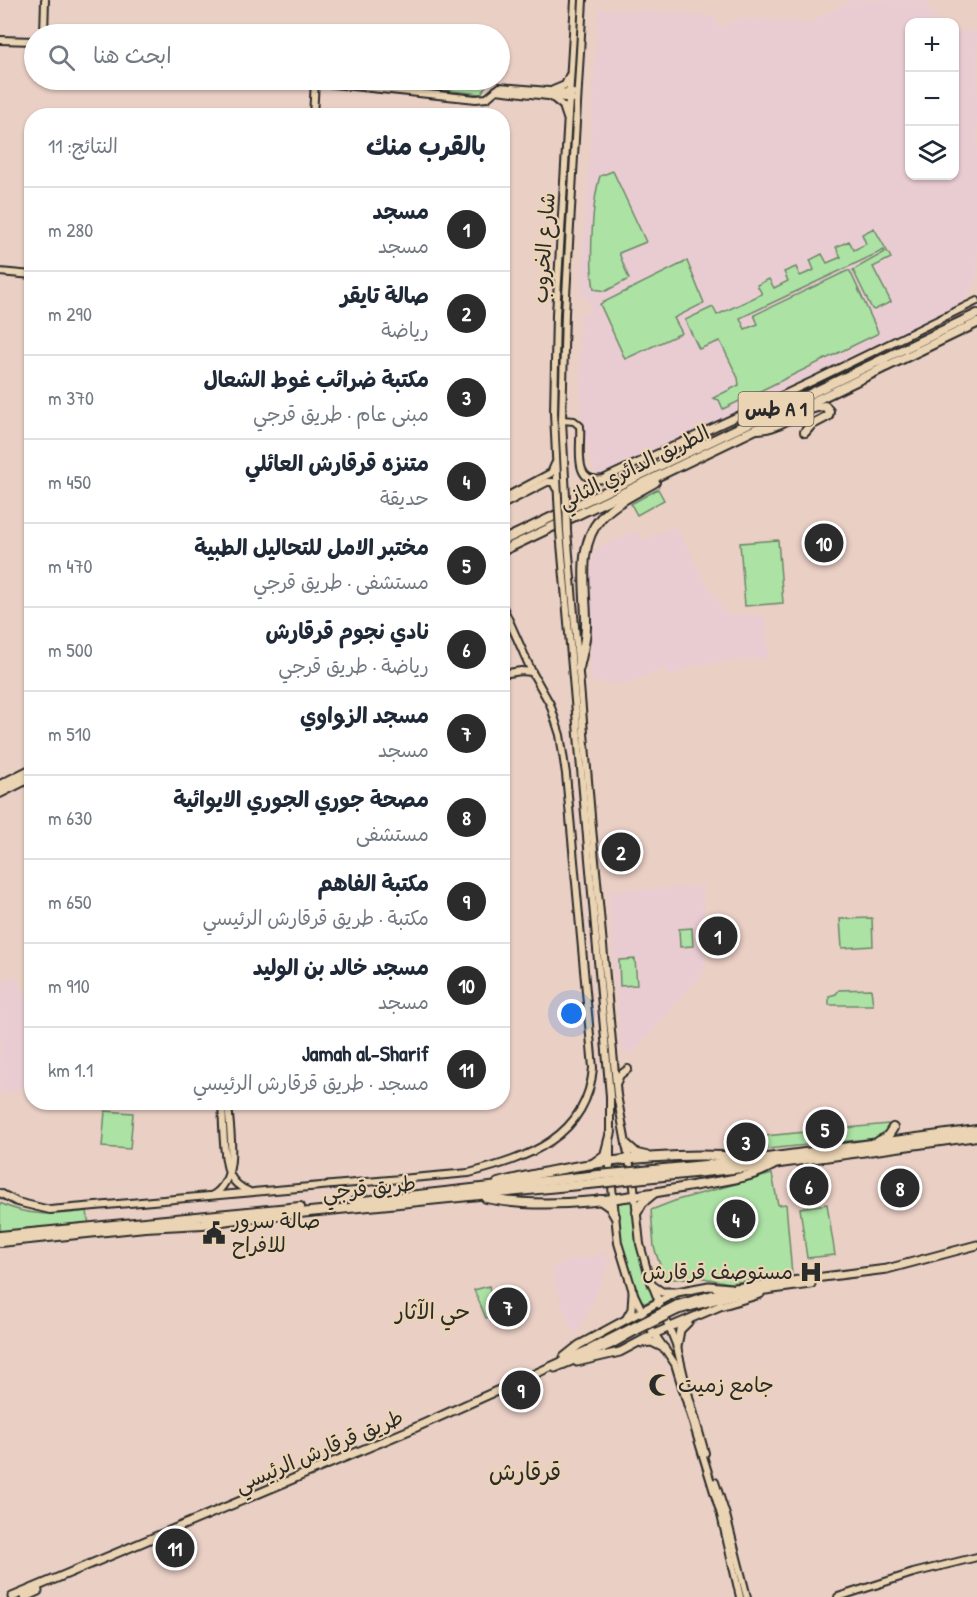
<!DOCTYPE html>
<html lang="ar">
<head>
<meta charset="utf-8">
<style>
	:root { --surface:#fff; --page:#f2f2f3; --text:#1f2937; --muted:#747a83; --line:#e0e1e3; --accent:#2b2b2b }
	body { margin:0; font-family:"Patrick Hand","Playpen Sans Arabic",sans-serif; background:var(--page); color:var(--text); direction:rtl }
	.controls { position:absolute; right:18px; top:18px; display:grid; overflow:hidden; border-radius:12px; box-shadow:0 2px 4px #0004 }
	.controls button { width:54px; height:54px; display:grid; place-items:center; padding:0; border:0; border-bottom:2px solid var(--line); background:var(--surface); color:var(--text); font:30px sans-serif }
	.you { position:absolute; left:572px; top:1014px; width:21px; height:21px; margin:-15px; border:4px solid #fff; border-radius:50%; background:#1a73e8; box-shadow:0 0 0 9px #1a73e833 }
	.badge { display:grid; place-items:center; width:39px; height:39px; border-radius:50%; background:var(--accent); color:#fff; font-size:20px; font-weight:700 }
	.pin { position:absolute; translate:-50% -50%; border:3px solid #fff; box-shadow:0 2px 6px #0006 }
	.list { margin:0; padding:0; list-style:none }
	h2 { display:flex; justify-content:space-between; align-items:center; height:78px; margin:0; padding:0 24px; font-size:26px }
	h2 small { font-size:20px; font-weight:400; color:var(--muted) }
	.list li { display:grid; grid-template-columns:39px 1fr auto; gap:18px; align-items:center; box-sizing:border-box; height:84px; padding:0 24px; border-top:2px solid var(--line) }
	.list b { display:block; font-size:22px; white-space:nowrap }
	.list p { margin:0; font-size:20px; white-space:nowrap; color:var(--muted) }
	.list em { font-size:20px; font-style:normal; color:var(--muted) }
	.icon { flex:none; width:33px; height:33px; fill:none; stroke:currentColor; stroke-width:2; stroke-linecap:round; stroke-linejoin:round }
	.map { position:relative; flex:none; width:977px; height:1597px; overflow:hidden; direction:ltr }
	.search { position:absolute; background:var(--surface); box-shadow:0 2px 4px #0004; left:24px; top:24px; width:486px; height:66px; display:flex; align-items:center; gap:15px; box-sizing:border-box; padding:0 21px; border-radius:33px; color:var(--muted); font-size:22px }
	.panel { position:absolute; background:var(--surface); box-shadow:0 2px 4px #0004; left:24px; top:108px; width:486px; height:1002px; border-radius:24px; direction:rtl }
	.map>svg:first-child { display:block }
	.built { fill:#e9ccd2 }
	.green { fill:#ace2a4; stroke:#6c8668; stroke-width:1.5 }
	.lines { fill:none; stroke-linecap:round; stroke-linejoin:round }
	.secondary-casing { stroke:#2b2b2b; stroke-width:10 }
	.primary-casing { stroke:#2b2b2b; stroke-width:11 }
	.highway-casing { stroke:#2b2b2b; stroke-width:12 }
	.secondary { stroke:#ebd4b3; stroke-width:6 }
	.primary { stroke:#ebd4b3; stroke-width:7 }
	.highway { stroke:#ebd4b3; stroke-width:8 }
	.secondary-bridge-casing { stroke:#2b2b2b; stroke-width:10; stroke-linecap:butt }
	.primary-bridge-casing { stroke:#2b2b2b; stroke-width:11; stroke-linecap:butt }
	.highway-bridge-casing { stroke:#2b2b2b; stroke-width:12; stroke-linecap:butt }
	.secondary-bridge { stroke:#ebd4b3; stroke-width:6 }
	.primary-bridge { stroke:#ebd4b3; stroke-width:7 }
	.highway-bridge { stroke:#ebd4b3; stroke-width:8 }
	.labels { text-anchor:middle; stroke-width:4.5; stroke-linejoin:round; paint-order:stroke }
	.shield { fill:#ebd4b3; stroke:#655e54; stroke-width:1.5 }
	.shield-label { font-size:20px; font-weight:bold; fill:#2b2b2b }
	.street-label { font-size:21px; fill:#2b2b2b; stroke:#ebd4b3 }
	.poi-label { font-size:21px; fill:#2b2b2b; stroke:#ebd4b3; text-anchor:start }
	.neighbourhood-label { font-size:22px; fill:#2b2b2b; stroke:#ebd4b3 }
	.quarter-label { font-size:24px; fill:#2b2b2b; stroke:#ebd4b3 }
</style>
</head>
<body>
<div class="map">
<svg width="977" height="1597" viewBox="0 0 977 1597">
	<rect width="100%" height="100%" fill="#eacfc5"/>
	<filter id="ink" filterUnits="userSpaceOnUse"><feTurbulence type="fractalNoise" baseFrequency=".0167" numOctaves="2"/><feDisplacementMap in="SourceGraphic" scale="12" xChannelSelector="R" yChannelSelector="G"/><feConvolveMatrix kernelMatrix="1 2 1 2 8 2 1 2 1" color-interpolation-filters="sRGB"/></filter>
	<g filter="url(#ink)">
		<g class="built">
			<path d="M852,0H924L938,22H910V176H954L955,31L977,32V283L973,285L960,306L603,477L594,471L581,419L580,314L592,309L586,296L580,298L599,9L714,16L719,27L740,18L809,23Z"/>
			<path d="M676,526L706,583L727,615H765L769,657L694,665L670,677L664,669L624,684L591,681L590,592L591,565L596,549L636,531L643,541Z"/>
			<path d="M703,887L705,971L630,1055L621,1049L608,891Z"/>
			<path d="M18,977L21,993L31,994V1085L0,1094V981Z"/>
			<path d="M606,1254L608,1264L591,1305L577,1333L570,1327L560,1298L552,1267L566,1262Z"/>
		</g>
		<g class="green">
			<path d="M347,80H455L488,82L481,94Z"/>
			<path d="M613,171L646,242L619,253L629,279L606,291L594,289C589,261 592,202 600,176Z"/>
			<path d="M874,228L891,258L873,267L891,302L874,310L872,309L853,270L885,252L884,250L740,318L745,329L758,324L754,315L847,271H850L878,332L877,334L723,409L719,400L713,398L739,385L738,378L720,341L699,349L685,320L713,307L717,315L762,294L757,285L769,279L774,288L788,281L784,272L796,267L800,276L814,270L810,260L822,254L827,263L841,257L836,247L849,241L854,250L866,244L862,234Z"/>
			<path d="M687,261L704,303L674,318L682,333L625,359L600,304Z"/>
			<path d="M658,489L664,500L637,515L631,504Z"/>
			<path d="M778,540L783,603L745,606L740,543Z"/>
			<path d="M872,918L873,946L842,948L840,919Z"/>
			<path d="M692,928L693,946L680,947L679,929Z"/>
			<path d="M635,959L637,985L620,986L619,960Z"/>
			<path d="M871,989L873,1005H829V996L836,994L839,990Z"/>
			<path d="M105,1111L133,1113L130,1149L102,1147Z"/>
			<path d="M888,1124C889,1131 887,1136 879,1138L767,1149L765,1136Z"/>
			<path d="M772,1174L778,1205L786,1204L792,1275L730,1283L698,1277L665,1280L654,1247L651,1210L677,1200Z"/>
			<path d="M632,1198L639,1249L656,1298L641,1305L622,1253L615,1200Z"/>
			<path d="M0,1203C28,1217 57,1215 87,1211L89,1225L0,1234Z"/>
			<path d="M827,1204L835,1255L807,1258L800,1208Z"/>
			<path d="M489,1286L495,1316L486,1318L474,1290Z"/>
		</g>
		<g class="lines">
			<g class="secondary-casing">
				<g id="secondary">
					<path d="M44,34L45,0"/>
					<path d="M0,40L34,41"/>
					<path d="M295,80L476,99L487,98L500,87L573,93"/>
					<path d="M496,90L573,99"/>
					<path d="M553,90L565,85L569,76"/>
					<path d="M553,98L563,106L567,118"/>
					<path d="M313,116L315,81"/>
					<path d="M0,272L32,275"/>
					<path d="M562,420L574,421L580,426C582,445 571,485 603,479L813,381L977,301"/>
					<path d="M566,497L562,420L565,313L583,0"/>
					<path d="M558,498L554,413L556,314L575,0"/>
					<path d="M502,499L551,473L555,464"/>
					<path d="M502,505L547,482H553L556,488"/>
					<path d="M567,531L592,828L617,1095L634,1187L640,1244L649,1277L677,1347L687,1389L705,1453"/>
					<path d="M560,532L610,1096V1168L618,1243L633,1292L651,1329L675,1364L721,1515L740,1597"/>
					<path d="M502,674L521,671L532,672"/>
					<path d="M617,1082L620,1075L628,1069"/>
					<path d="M222,1102C223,1120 223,1161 230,1175C234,1183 241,1188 248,1191"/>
					<path d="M0,1193L17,1202L50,1210L469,1173C527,1158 587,1138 593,1068L566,774L560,735L550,704L532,672L502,605"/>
					<path d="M213,1195C241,1178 229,1130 228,1102"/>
					<path d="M715,1482L726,1515L747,1597"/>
					<path d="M838,1597L913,1573L977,1557"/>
				</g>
			</g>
			<g class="primary-casing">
				<g id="primary">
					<path d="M653,1286L662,1292H675"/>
					<path d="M676,1305L735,1288L887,1269L977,1245"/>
					<path d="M678,1310L737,1294L811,1284"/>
					<path d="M627,1318L632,1309L633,1292"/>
					<path d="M642,1343L652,1342L664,1348"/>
					<path d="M677,1347L680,1330L688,1322"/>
					<path d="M564,1357L579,1345L677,1292L709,1286L730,1288"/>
					<path d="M577,1362L620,1352L654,1334L720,1306L760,1294"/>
					<path d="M555,1368L612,1344L637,1330"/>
					<path d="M12,1597L412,1429L588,1350L635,1326"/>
					<path d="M25,1597L38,1591"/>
				</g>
			</g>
			<g class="highway-casing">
				<g id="highway">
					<path d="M759,429C783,428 801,407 825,406L829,411L828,416L811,425L805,432"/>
					<path d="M502,541L977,314"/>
					<path d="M502,551L977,323"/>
					<path d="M579,668C582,654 586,641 586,627C587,592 575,547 601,518C615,502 637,493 655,482"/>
					<path d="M0,785L32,769"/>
					<path d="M0,793L32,777"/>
					<path d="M879,1141L887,1137L893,1128"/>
					<path d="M627,1145L637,1154L646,1156"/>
					<path d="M594,1163L605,1155L611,1132"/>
					<path d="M643,1171L736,1162L977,1130"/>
					<path d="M644,1178L743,1168L977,1136"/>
					<path d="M498,1183C577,1163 663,1151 745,1157"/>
					<path d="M486,1198C553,1212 631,1197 697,1185C722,1181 751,1178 773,1165"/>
					<path d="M600,1200L610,1207L615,1216"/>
					<path d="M354,1202L598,1175"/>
					<path d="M637,1212L642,1203L654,1193"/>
					<path d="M0,1236L300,1207"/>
					<path d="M0,1242L145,1227L203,1224L229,1220L599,1183"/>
				</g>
			</g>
			<use href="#secondary" class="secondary"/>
			<use href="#primary" class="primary"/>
			<use href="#highway" class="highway"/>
			<g class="secondary-bridge-casing">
				<g id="secondary-bridge">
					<path d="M566,497L567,531"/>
					<path d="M558,498L560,532"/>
				</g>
			</g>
			<g class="primary-bridge-casing">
				<g id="primary-bridge">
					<path d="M635,1326L676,1305"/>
					<path d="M637,1330L678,1310"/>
				</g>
			</g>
			<g class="highway-bridge-casing">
				<g id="highway-bridge">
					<path d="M598,1175L643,1171"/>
					<path d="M599,1183L644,1178"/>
				</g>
			</g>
			<use href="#secondary-bridge" class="secondary-bridge"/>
			<use href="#primary-bridge" class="primary-bridge"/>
			<use href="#highway-bridge" class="highway-bridge"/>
		</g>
	</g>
	<defs>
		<g id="civic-bare" transform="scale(1.8)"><path d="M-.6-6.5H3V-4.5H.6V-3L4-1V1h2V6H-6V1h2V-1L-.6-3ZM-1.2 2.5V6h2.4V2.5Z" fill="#2b2b2b" stroke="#ebd4b3" stroke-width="2.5" paint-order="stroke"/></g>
		<g id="hospital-bare" transform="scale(1.8)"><path d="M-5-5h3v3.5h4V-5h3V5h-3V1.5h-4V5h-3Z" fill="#2b2b2b" stroke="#ebd4b3" stroke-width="2.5" paint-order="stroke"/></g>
		<g id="mosque-bare" transform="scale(1.8)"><path d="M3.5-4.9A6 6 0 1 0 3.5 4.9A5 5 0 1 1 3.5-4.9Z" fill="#2b2b2b" stroke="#ebd4b3" stroke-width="2.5" paint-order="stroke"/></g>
	</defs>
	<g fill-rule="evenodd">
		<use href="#civic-bare" x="214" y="1233"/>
		<use href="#hospital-bare" x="811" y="1272"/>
		<use href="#mosque-bare" x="660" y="1385"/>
	</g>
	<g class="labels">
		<rect class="shield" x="738.5" y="392" width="75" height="34" rx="4.5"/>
		<g class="shield-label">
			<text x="776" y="416">طس A 1</text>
		</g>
		<g class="street-label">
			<text transform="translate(544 248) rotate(-86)" y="7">شارع الخروب</text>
			<text transform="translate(634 467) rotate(-26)" y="7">الطريق الدائري الثاني</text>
			<text transform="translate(369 1188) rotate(-6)" y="7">طريق قرجي</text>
			<text transform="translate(319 1451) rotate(-23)" y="7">طريق قرقارش الرئيسي</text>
		</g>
		<g class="poi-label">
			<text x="232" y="1228">صالة سرور<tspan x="232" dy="24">للافراح</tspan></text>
			<text x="793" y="1279" text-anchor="end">مستوصف قرقارش</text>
			<text x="678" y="1392">جامع زميت</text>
		</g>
		<g class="neighbourhood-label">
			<text x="433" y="1319">حي الآثار</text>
		</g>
		<g class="quarter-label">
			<text x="525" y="1480">قرقارش</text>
		</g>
	</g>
</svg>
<div class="controls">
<button>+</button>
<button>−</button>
<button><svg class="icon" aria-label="layers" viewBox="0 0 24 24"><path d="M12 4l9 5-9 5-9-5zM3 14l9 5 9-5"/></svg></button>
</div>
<div class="you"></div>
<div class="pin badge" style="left:718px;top:936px">1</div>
<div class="pin badge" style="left:621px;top:852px">2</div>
<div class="pin badge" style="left:746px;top:1142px">3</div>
<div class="pin badge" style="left:736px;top:1219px">4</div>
<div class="pin badge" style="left:825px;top:1129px">5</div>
<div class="pin badge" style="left:809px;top:1186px">6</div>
<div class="pin badge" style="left:508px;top:1307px">7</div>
<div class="pin badge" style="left:900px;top:1188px">8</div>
<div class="pin badge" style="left:521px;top:1390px">9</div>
<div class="pin badge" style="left:824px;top:543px">10</div>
<div class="pin badge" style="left:175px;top:1548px">11</div>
<div class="search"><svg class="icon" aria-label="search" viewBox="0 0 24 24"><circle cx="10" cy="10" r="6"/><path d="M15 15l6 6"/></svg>ابحث هنا</div>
<section class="panel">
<h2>بالقرب منك<small>النتائج: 11</small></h2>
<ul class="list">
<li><span class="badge">1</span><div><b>مسجد</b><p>مسجد</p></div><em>280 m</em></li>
<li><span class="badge">2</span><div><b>صالة تايقر</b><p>رياضة</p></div><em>290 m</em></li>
<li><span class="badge">3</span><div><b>مكتبة ضرائب غوط الشعال</b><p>مبنى عام · طريق قرجي</p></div><em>370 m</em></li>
<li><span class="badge">4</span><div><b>متنزه قرقارش العائلي</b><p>حديقة</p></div><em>450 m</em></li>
<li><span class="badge">5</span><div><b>مختبر الامل للتحاليل الطبية</b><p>مستشفى · طريق قرجي</p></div><em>470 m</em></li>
<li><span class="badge">6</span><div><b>نادي نجوم قرقارش</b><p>رياضة · طريق قرجي</p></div><em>500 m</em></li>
<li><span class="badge">7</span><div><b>مسجد الزواوي</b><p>مسجد</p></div><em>510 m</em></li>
<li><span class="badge">8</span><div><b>مصحة جوري الجوري الايوائية</b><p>مستشفى</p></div><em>630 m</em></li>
<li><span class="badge">9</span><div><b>مكتبة الفاهم</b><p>مكتبة · طريق قرقارش الرئيسي</p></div><em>650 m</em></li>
<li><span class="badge">10</span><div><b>مسجد خالد بن الوليد</b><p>مسجد</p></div><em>910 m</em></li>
<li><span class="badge">11</span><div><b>Jamah al-Sharif</b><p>مسجد · طريق قرقارش الرئيسي</p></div><em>1.1 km</em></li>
</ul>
</section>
</div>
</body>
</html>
